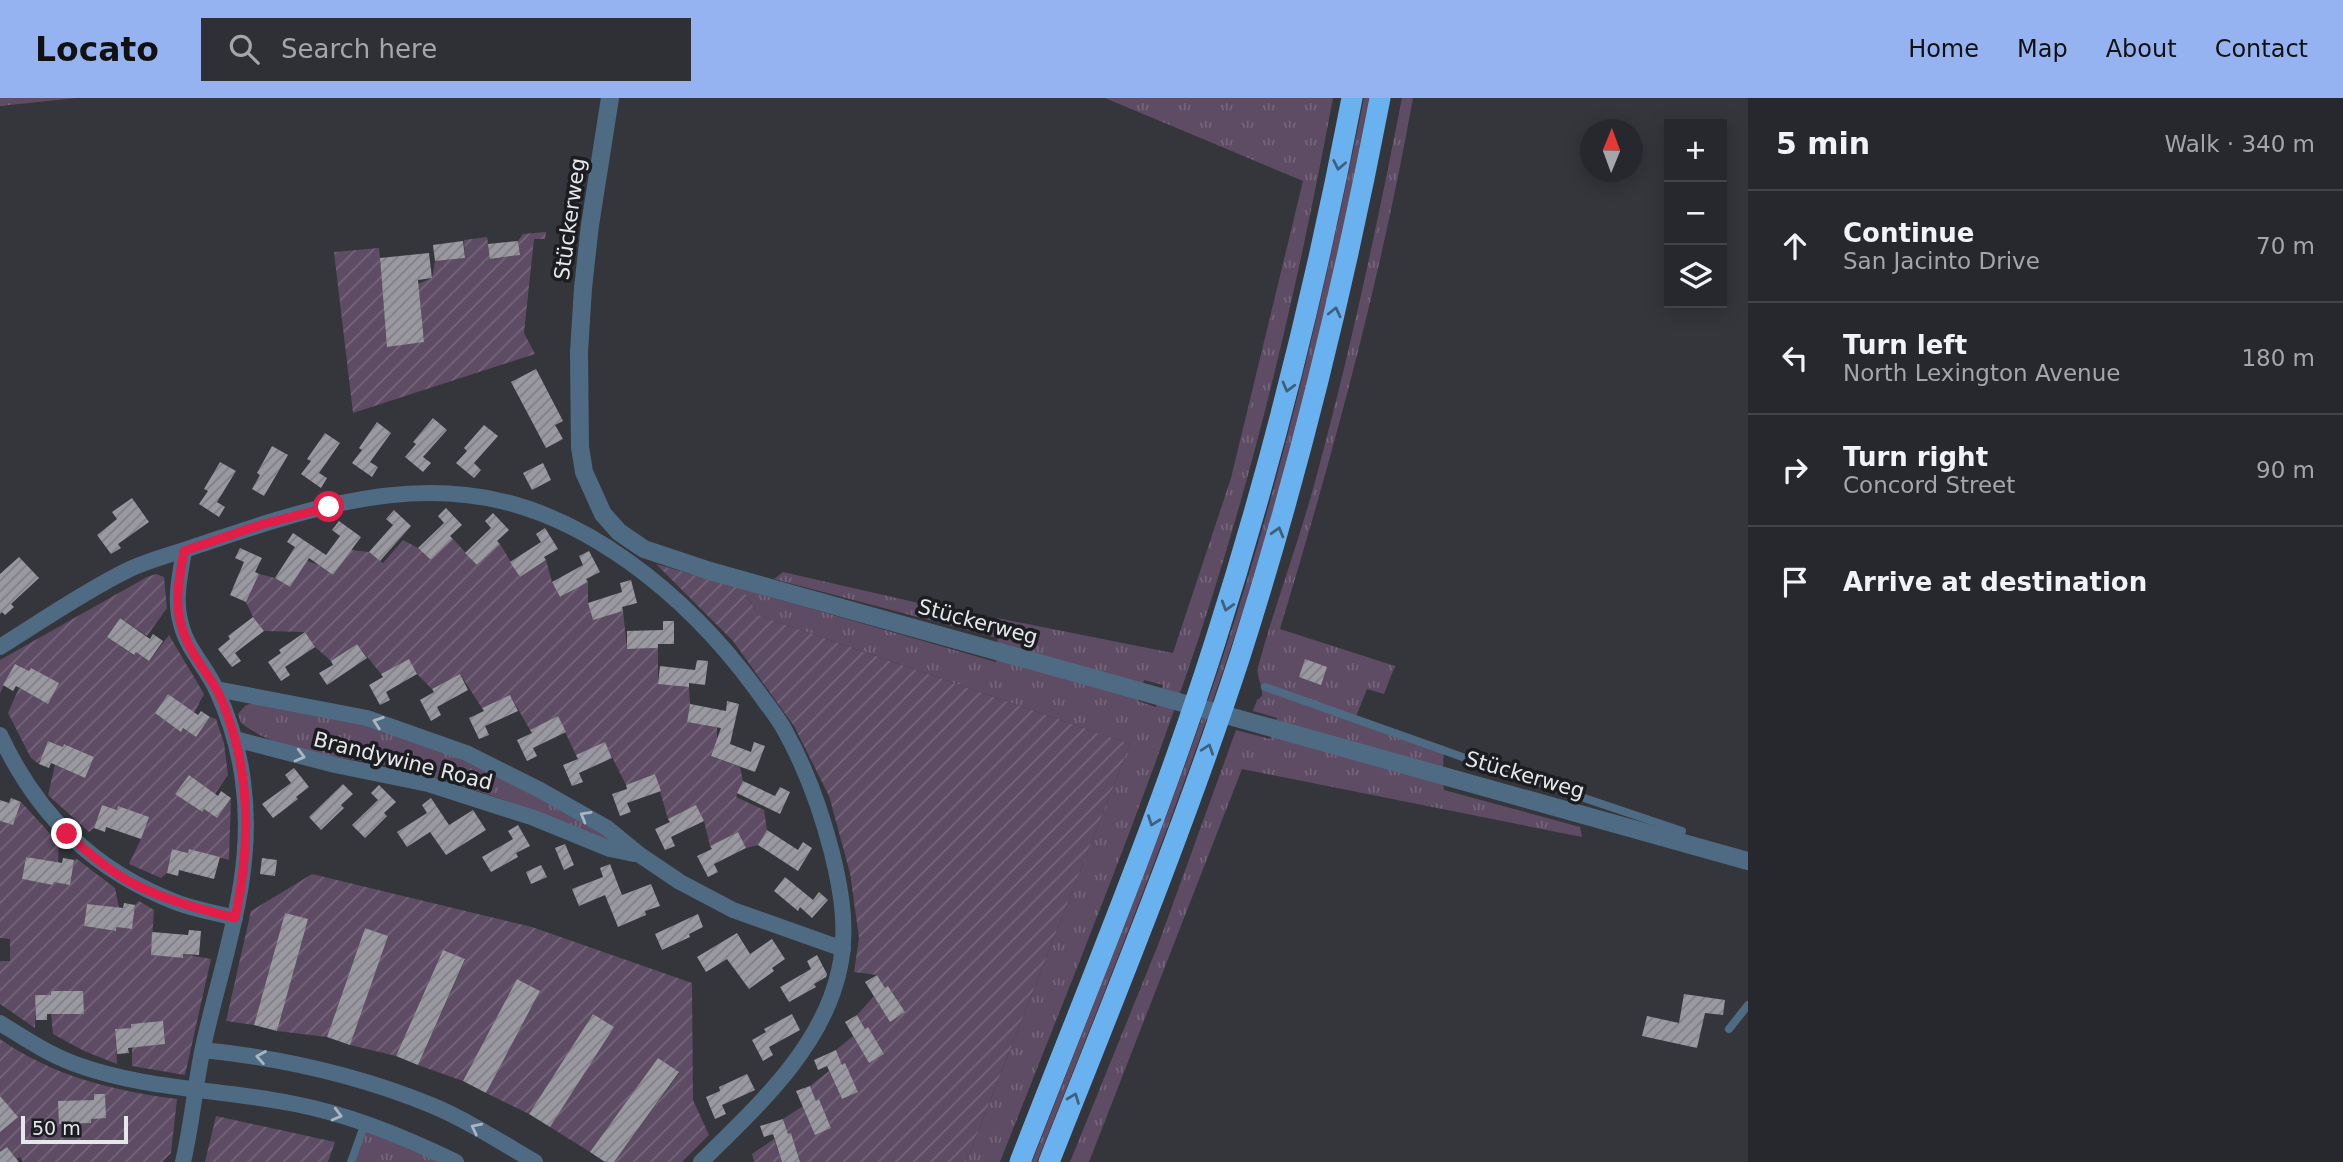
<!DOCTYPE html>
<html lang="en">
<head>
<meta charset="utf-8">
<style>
	:root { --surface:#27282d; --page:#2f3035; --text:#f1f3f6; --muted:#a4a6aa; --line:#434449; --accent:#95b2f1 }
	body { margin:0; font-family:"DejaVu Sans",sans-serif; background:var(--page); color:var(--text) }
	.controls { position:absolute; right:21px; top:21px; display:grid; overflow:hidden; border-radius:0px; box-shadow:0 4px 18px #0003 }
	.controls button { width:63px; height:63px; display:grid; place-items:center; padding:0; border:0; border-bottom:2px solid var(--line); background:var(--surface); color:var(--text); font:35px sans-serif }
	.compass { position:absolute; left:1580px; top:21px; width:63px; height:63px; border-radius:50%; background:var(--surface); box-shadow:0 4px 18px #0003; rotate:1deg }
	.scale { position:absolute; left:21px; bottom:18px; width:107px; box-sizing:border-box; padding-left:7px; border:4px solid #e6e7eb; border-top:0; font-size:19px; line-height:24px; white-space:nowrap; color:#e6e7eb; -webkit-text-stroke:5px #1c1d20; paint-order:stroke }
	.stop { position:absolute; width:21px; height:21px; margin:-16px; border:5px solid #e11d48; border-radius:50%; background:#fff }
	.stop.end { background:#e11d48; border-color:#fff; box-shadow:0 2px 7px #0008 }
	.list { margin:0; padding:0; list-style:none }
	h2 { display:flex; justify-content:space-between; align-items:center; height:91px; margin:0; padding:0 28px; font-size:30px }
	h2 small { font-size:23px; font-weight:400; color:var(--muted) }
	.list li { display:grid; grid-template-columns:46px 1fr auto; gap:21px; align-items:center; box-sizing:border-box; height:112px; padding:0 28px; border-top:2px solid var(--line) }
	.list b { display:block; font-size:26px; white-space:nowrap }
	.list p { margin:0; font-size:23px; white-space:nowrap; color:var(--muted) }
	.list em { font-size:23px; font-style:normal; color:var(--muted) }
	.icon { flex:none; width:38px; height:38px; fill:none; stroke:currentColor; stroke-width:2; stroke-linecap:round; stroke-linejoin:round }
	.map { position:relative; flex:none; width:1748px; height:1064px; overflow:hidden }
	header { display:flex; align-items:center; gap:42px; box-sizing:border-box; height:98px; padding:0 35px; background:var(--accent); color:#111 }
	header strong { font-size:33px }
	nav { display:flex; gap:38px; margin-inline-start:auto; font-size:24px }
	.search { width:490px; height:63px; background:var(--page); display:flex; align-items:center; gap:18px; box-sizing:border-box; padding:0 24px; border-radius:0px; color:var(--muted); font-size:26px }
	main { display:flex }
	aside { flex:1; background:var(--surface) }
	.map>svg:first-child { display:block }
	.grass { fill:url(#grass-tufts) }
	.garden { fill:url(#garden-furrows) }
	.building { fill:url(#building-hatch) }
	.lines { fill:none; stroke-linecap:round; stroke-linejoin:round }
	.service { stroke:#4f6b84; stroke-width:8 }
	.minor { stroke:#4f6b84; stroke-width:16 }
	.tertiary { stroke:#4f6b84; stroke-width:18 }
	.motorway { stroke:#6ab2ef; stroke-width:21 }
	.oneway { stroke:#3f607d }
	.oneway2 { stroke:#aab5c2 }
	.route { stroke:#e11d48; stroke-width:9 }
	.labels { text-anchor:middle; stroke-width:7; stroke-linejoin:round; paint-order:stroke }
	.street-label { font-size:21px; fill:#e6e7eb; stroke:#1c1d20 }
</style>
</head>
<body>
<header>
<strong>Locato</strong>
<div class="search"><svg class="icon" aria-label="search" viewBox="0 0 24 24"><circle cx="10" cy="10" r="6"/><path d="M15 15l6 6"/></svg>Search here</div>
<nav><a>Home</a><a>Map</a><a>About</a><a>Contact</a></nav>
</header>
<main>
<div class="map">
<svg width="1748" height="1064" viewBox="0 0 1748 1064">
	<defs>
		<pattern id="grass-tufts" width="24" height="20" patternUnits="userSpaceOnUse" patternTransform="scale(1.75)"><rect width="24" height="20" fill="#5e4b64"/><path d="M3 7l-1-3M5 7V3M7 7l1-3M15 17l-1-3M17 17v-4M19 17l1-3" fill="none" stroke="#75657a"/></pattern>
		<pattern id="garden-furrows" width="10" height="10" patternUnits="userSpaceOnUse" patternTransform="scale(1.75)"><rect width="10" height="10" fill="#5e4b64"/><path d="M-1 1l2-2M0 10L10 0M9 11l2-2" fill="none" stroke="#75657a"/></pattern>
		<pattern id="building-hatch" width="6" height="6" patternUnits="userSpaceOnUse" patternTransform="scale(1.75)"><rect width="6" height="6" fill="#9a98a0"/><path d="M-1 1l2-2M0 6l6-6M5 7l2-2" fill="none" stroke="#807f85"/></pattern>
	</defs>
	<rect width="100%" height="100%" fill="#34363c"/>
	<g class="grass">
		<path d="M0,0H76L0,8Z"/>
		<path d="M1105,0H1333C1302,167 1264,334 1213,496C1152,689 1074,876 1000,1064H966L1130,646L758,517L743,491L996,564L997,560L1138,599V603L1156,609L1163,587L1144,582L1143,586L998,546L997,540L774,481L783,474L997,523V520L1173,555L1231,380L1303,83Z"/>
		<path d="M1364,0H1369C1334,187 1289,374 1229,555C1172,727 1104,895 1037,1064H1032C1097,895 1167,727 1224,555C1284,373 1326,187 1364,0Z"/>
		<path d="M1402,0H1413C1381,180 1333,356 1280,531L1395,568L1384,596L1367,591L1355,621L1444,648L1443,671L1276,623L1277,620L1253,613L1257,602L1262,598C1263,587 1256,580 1258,569C1275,506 1299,444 1316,380C1350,255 1377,128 1402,0Z"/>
		<path d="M253,604C291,612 331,617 368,627C456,653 536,697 614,743V746C544,715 472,688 398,670C346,658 284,658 241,625L238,616L245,608Z"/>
		<path d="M1236,632L1270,641L1272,637L1443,685L1444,692L1580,729L1582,739L1242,671L1089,1064H1070L1158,847Z"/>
		<path d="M365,1025L456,1064H351Z"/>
	</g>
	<g class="garden">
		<path d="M546,134L545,141H534L524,235L535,256L353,315L334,154L379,150L388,248L424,244L418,186L432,180L435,163L465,160L464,142L487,139L491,161L520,157L518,143L523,136Z"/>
		<path d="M453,441L477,467L500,446L520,479L546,462L552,484L560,499L588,484V505L593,521L623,513L627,551L658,550V585L689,589L690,606L687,624L717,629V642L711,658L740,669L743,683L736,699L764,712L767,732L758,747L746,750L738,734L710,748L704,723L696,708L668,721L655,676L626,687L605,645L576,657L558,619L530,632L510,597L482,610L460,576L432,591L417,576L409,561L381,576L357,546L331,563L315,549L305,534L264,533L253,519L246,504L259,476L275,480L290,489L307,463L319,467L333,477L351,452L369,454L383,465L403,442L418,450L431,462Z"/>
		<path d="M656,466L743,491L758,517L1130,646L966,1064H800L791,1036H788L783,1021L803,1008L815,1036L831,1030L819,1001L816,1003L810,988L829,973L842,1001L858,994L845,966L842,967L836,952L853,938L869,965L884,956L868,930L865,931L857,917L874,898L890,924L905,914L889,889L885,890L877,877L854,874L859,840L850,775L829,698L794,628L733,543Z"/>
		<path d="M156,476L164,479L167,510L147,538L120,520L107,539L133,557L136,554L149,563L169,537L204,596L194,615L168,596L155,615L181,633L183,630L196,639L210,619L216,621L224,645L228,677L215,696L189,677L176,696L201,714L204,711L217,720L231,700L229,762L189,751L188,755L173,751L167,775L161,780L129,766L141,741L118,709L117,712L102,707L94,730L89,734L48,697L55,667L85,680L94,659L65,646L63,649L49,643L39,666L31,660L8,615L19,590L47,605L31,570L29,573L15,566L0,595V562L147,479Z"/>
		<path d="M21,704L59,745L58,765L26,759L22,781L53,787L54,784L69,786L74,762L77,761L115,790L119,810L87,806L84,828L115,833L116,829L132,831L135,807L139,803L154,812L151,857L182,860L183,856L211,861L185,977L132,968V949L164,946L162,924L131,926V930L115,931L117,966L84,953L53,936L51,916H83V893H52L51,897H36L35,930L0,906V863H10V841L0,840V723L13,727Z"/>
		<path d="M312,776L532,829L692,885L693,1002L709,1037L682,1064H614L679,975L658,960L590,1054L550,1029L613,929L593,916L529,1016L486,995L540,893L517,881L463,983L418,967L465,862L443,852L396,958L350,947L387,838L365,830L327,939L277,933L307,822L285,815L254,927L226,923L251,813Z"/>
		<path d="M0,941C52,978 115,993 177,1001L171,1055L162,1064H23L20,1059L17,1061L7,1049L0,1054V1025L17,1019L0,998Z"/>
		<path d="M216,1018L335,1044L328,1064H205Z"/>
		<path d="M774,1041L782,1064H754L752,1056Z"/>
	</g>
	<g class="building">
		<path d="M463,143L465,160L435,163L433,147Z"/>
		<path d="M518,143L520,157L490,161L488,146Z"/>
		<path d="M429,155L432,180L418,182L424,244L387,249L380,160Z"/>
		<path d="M536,271L563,323L555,327L563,341L546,350L511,284Z"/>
		<path d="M433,320L447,332L423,359L431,365L423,374L405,359L416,346L413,344Z"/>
		<path d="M377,324L391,335L370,364L378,369L372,379L352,365L362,352L359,350Z"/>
		<path d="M484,327L498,338L474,365L481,372L474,380L456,365L467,353L464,350Z"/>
		<path d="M325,335L340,345L319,375L327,380L321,390L301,376L311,363L307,361Z"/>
		<path d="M272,348L288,357L264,398L252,391L260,377L257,375Z"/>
		<path d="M220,364L236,373L217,404L225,409L219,419L199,406L208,393L204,391Z"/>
		<path d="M543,365L551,382L532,392L523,375Z"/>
		<path d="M132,400L149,424L118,446L121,450L111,456L97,437L117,421L112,414Z"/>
		<path d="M446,410L462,427L450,438L453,441L431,462L418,450L444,425L438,418Z"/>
		<path d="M394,412L411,428L380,463L369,454L393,427L386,421Z"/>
		<path d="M493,415L509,432L497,443L500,446L477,467L465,455L491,430L485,423Z"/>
		<path d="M339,423L361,439L333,477L309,460L290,489L275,480L295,449L287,444L293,435L326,457L340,438L332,432Z"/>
		<path d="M545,430L558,451L544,459L546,462L520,479L510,464L541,444L536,436Z"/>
		<path d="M240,450L262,460L255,474L259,476L246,504L230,497L244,464L235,460Z"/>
		<path d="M589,453L600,474L586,481L588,484L560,499L552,484L583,467L579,458Z"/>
		<path d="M19,459L39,480L11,506L14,509L5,517L2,514L0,516V476Z"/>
		<path d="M631,482L637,505L622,509L623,513L593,522L588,505L622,494L620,485Z"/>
		<path d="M253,519L264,533L235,555L241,563L232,569L218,551L230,541L228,538Z"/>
		<path d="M120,520L150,541L153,536L163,543L149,563L136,554L134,557L107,539Z"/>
		<path d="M663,523H674V546H658V550L627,551V533L663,532Z"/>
		<path d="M305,534L315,549L285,569L290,577L281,583L268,564L281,555L279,552Z"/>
		<path d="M357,546L367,560L327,587L319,575L333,567L331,563Z"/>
		<path d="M409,561L417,576L386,594L390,602L380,607L369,587L383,579L381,576Z"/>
		<path d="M1305,561L1327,569L1321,587L1299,579Z"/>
		<path d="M697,562L708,563L705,587L689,585V589L658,586L660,568L695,572Z"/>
		<path d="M15,566L29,573L31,570L59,585L48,606L16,588L13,593L3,587Z"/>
		<path d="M460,576L468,592L437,609L441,617L431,623L420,602L434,594L432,591Z"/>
		<path d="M168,596L198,617L201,613L210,619L196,639L183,630L181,634L155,615Z"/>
		<path d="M510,597L518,613L485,628L489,637L479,641L469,620L484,613L482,610Z"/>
		<path d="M727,603L739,606L730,646L751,654L754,644L765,648L755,674L711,658L721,630L687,624L690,606L726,613Z"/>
		<path d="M558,618L566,634L533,650L537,658L527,663L517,642L532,635L530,632Z"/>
		<path d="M48,643L63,649L64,646L94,659L85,680L51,665L49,670L39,666Z"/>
		<path d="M605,644L612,660L579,675L583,684L572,688L563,667L578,661L576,657Z"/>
		<path d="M294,670L309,689L296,699L298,701L273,720L262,706L291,685L285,677Z"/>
		<path d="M655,676L661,693L627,705L631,714L620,718L612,696L627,691L626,687Z"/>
		<path d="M189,677L218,698L221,693L231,700L217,720L204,711L202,714L175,696Z"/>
		<path d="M743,683L775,698L780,689L790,694L780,716L737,695Z"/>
		<path d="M343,686L353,696L341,707L344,710L321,732L309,719Z"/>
		<path d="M379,687L396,704L384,715L387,718L365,740L352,727L378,702L371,695Z"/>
		<path d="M11,700L21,704L13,727L0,723V702L9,705Z"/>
		<path d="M431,700L449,727L473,712L486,732L446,757L430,734L407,749L397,734L427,715L422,707Z"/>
		<path d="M102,707L117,712L118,708L149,719L141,741L106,729L105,734L94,730Z"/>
		<path d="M696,707L704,723L671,739L675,748L665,752L655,731L670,724L668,721Z"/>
		<path d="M518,727L530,748L516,755L518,759L491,774L482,759L513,741L508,733Z"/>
		<path d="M767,732L798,752L803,744L812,750L798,773L758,747Z"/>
		<path d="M738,734L746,750L714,766L718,774L708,779L697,758L712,751L710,748Z"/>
		<path d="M565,746L574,767L564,772L555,750Z"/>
		<path d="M172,751L188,755L189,751L220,759L214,781L179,772L178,778L167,775Z"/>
		<path d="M26,759L62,765L63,760L74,762L70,787L54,784L53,787L22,781Z"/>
		<path d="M262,760L277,762L275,778L260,776Z"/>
		<path d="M610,766L622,797L651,786L660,808L645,813L646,817L618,829L605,797L579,808L572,791L603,779L600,770Z"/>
		<path d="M541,767L547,779L531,786L526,774Z"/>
		<path d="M785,779L813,802L819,794L828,802L812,820L800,809L798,813L774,793Z"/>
		<path d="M124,805L135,807L132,831L116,829V833L84,828L87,806L123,810Z"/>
		<path d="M285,815L308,821L277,933L254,927Z"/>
		<path d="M698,816L703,829L689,836L690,839L662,852L655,836Z"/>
		<path d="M365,830L388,838L350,947L327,939Z"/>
		<path d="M189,832L201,833L199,857L183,856V860L151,857L152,834L188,837Z"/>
		<path d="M737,835L750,856L772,841L785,861L772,870L774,873L749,891L727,861L706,874L697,859Z"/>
		<path d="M443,852L465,861L418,967L396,958Z"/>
		<path d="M817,857L827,876L826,879L814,886L816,889L789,904L780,889L811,871L807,863Z"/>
		<path d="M877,877L885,890L888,888L905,914L890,924L865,884Z"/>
		<path d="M517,881L540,893L486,995L463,983Z"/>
		<path d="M51,893H83L84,916H47V922H36L35,897H51Z"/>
		<path d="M1684,896L1725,902L1723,917L1705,915L1697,950L1642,938L1647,918L1679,925Z"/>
		<path d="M593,916L614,929L550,1029L529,1016Z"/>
		<path d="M792,916L800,932L769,949L773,957L763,963L752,942L766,934L764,931Z"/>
		<path d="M857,917L865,931L868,929L884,956L869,965L845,924Z"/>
		<path d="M163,923L165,946L128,950L129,955L117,956L115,931L131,930V926Z"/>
		<path d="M836,952L842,967L845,965L858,994L842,1001L827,968L818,972L814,962Z"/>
		<path d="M658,960L679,974L614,1064H605L590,1054Z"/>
		<path d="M747,976L755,992L722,1007L726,1016L715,1021L706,999L720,993L719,989Z"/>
		<path d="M810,988L816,1003L819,1001L831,1030L815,1037L796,993Z"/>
		<path d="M94,996H105L106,1020L91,1021V1025L59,1026L58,1003L94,1002Z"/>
		<path d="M0,998L18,1019L0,1034Z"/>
		<path d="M783,1021L788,1036L791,1035L800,1064H782L773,1036L764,1039L760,1028Z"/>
		<path d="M7,1049L19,1064H0V1054Z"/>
	</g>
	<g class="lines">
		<g class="service">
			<path d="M1265,589L1468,661L1682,733L1678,744"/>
			<path d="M1729,931L1748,907"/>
			<path d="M351,1064L365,1025"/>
		</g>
		<g class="minor">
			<path d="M0,549C40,524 85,493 126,473C150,461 175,456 199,447C284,419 376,386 466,397C583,409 689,500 756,591C765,604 776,617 784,631C806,670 821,712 832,755C842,795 848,833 839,873C821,952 756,1009 701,1064"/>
			<path d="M216,591L367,620L466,655L540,692L607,730L640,757L680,784L733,812L843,851"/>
			<path d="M0,637C38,718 94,773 178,805C197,812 217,815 235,820"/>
			<path d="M235,641L335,667L428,686L534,720L610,751L634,756"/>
			<path d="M0,925C24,940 48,956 75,966C146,992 222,991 295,1006C352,1017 405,1039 456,1064"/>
			<path d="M203,952C281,960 358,977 431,1007C467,1022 501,1044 535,1064"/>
			<path d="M183,1064C192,1026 195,987 203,949C223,858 256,777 243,683C239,652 229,619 216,591C206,569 187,551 181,526C174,502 180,477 184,453"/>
		</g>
		<path class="tertiary" d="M610,0L590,127L583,190L579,254L580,349L584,374L603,416L619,434L644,451L710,473L1748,763"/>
		<g class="motorway">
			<path d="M1020,1064C1087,892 1159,720 1215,544C1272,366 1317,184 1352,0"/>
			<path d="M1049,1064C1116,895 1185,727 1241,555C1299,373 1344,188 1380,0"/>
		</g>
	</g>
	<defs><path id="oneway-chevron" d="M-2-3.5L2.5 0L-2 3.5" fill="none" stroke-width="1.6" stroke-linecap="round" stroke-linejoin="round" transform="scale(1.75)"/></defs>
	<g class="oneway">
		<use href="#oneway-chevron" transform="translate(1339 67) rotate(101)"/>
		<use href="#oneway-chevron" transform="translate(1335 214) rotate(-77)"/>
		<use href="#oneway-chevron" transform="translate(1288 289) rotate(105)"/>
		<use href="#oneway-chevron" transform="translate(1278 434) rotate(-74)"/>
		<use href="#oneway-chevron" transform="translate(1227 508) rotate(107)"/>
		<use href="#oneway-chevron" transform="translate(1208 651) rotate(-71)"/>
		<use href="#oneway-chevron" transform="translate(1153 723) rotate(110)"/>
		<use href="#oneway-chevron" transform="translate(1074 1000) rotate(-69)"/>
	</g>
	<g class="oneway2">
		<use href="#oneway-chevron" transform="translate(378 624) rotate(-161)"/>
		<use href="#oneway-chevron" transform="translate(300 658) rotate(15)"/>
		<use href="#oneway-chevron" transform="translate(585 718) rotate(-150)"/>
		<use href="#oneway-chevron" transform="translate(261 959) rotate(-170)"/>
		<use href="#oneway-chevron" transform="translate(337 1017) rotate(15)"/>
		<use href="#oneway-chevron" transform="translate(476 1030) rotate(-153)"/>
	</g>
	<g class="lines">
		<path class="route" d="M67,736C87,754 108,772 132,785C165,802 200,811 235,820C248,761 251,701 235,641C230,624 223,602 214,587C202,568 186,548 181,526C174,502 180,477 184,453L260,427L329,409"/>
	</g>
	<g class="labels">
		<g class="street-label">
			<text transform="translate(570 121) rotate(-82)" y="7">Stückerweg</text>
			<text transform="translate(978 524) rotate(15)" y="7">Stückerweg</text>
			<text transform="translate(403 663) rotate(14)" y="7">Brandywine Road</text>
			<text transform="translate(1525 677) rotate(16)" y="7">Stückerweg</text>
		</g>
	</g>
</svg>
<div class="controls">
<button>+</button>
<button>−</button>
<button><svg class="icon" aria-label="layers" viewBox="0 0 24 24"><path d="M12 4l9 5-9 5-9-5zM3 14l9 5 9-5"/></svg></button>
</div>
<svg class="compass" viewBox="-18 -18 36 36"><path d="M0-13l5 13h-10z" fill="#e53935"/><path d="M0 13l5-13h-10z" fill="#a4a6aa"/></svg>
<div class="scale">50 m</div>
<div class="stop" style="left:329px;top:409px"></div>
<div class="stop end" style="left:67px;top:736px"></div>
</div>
<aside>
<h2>5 min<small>Walk · 340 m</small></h2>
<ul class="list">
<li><svg class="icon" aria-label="ahead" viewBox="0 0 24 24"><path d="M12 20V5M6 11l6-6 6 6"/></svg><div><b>Continue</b><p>San Jacinto Drive</p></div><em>70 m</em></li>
<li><svg class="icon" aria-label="left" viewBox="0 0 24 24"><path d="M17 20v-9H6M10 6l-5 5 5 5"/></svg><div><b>Turn left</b><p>North Lexington Avenue</p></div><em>180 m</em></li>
<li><svg class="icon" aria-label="right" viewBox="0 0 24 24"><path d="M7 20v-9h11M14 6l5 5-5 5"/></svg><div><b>Turn right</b><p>Concord Street</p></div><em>90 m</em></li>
<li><svg class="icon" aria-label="arrive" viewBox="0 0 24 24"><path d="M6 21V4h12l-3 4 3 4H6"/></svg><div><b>Arrive at destination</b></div></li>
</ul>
</aside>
</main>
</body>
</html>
